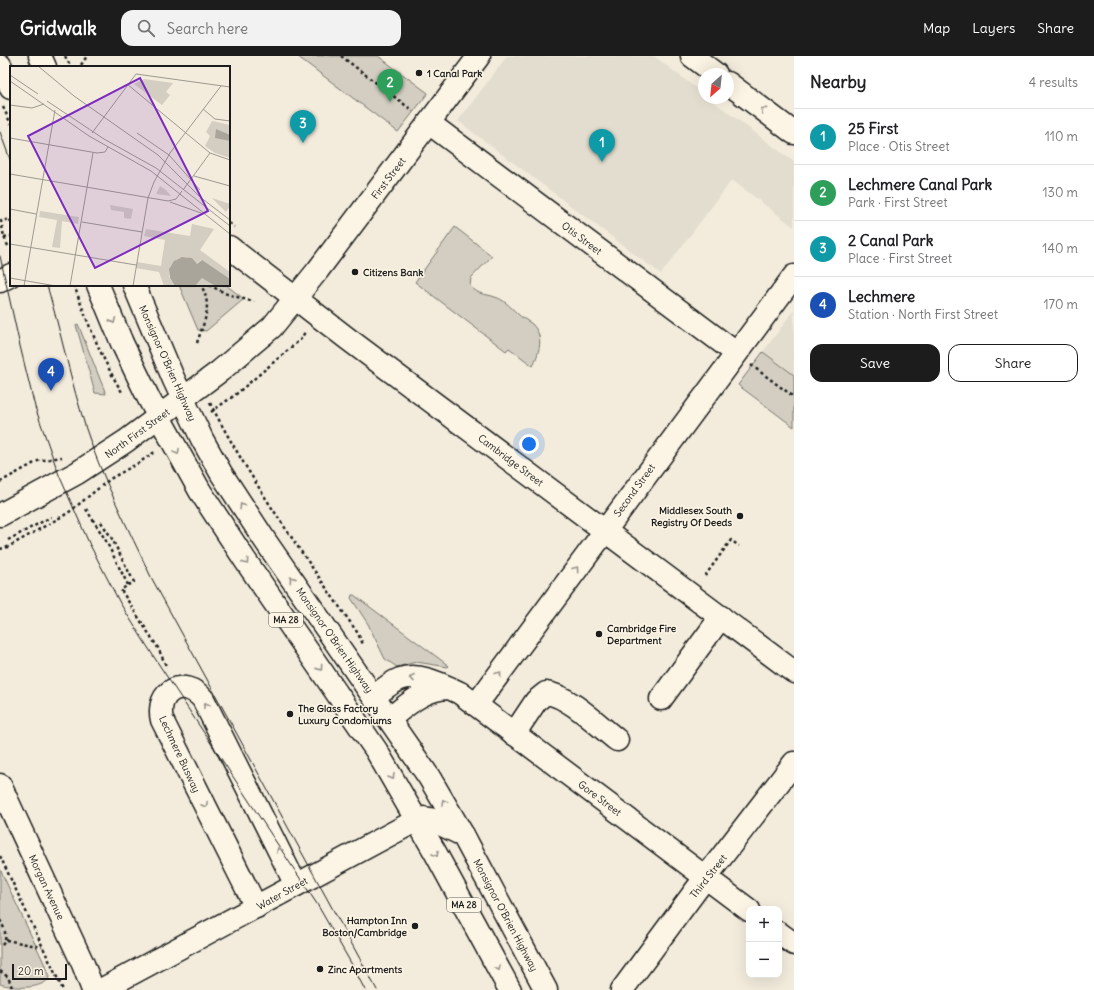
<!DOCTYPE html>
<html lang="en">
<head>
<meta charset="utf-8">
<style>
	:root { --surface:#fff; --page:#f2f2f2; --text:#202124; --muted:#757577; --line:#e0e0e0; --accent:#1c1c1c }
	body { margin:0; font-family:Delius,sans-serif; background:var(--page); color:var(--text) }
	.controls { position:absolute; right:12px; bottom:12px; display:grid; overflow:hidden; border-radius:8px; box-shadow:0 4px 16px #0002 }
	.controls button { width:36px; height:36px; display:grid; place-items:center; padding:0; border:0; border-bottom:1px solid var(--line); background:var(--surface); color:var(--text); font:20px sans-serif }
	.compass { position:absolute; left:698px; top:12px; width:36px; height:36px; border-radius:50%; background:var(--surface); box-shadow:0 4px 16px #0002; rotate:207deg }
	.scale { position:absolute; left:12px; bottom:10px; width:55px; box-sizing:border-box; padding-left:4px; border:2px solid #1c1c1c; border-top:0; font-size:11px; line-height:14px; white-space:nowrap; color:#1c1c1c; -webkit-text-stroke:3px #fcf5e5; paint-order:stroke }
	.you { position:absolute; left:529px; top:388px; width:14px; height:14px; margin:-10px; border:3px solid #fff; border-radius:50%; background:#1a73e8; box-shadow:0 0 0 6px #1a73e833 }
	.badge { display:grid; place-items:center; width:26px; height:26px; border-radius:50%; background:var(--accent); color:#fff; font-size:13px; font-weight:700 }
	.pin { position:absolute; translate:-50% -33px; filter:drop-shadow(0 1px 2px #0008) }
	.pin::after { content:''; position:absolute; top:21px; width:14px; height:12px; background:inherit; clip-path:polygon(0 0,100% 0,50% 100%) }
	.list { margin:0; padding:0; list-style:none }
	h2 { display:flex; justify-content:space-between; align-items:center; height:52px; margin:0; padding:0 16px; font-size:17px }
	h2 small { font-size:13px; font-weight:400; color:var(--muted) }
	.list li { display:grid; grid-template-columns:26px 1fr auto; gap:12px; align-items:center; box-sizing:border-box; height:56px; padding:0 16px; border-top:1px solid var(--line) }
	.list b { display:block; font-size:15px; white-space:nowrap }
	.list p { margin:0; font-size:13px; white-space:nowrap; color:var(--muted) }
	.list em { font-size:13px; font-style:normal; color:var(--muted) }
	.actions { display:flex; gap:8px; padding:12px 16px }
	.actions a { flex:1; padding:9px 0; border:1px solid var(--accent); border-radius:12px; text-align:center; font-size:14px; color:var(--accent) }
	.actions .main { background:var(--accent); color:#fff }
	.icon { flex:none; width:22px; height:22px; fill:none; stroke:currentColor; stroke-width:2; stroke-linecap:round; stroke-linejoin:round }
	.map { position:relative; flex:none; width:794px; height:934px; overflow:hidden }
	header { display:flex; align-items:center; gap:24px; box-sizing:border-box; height:56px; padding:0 20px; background:var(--accent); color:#fff }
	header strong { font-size:19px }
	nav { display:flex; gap:22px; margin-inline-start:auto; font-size:14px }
	.search { width:280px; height:36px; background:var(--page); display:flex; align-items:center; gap:10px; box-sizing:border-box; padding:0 14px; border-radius:12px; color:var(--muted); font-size:15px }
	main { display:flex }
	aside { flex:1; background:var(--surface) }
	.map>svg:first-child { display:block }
	.built { fill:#e3ddcf }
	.green { fill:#d3cec1; stroke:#78756e }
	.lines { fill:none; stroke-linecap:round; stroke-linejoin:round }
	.minor-casing { stroke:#1c1c1c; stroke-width:25 }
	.major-casing { stroke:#1c1c1c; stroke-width:25 }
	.highway-casing { stroke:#1c1c1c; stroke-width:25 }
	.path { stroke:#1c1c1c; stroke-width:2.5; stroke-dasharray:3 3; stroke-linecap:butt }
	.minor { stroke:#fcf5e5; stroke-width:22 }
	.major { stroke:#fcf5e5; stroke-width:22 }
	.highway { stroke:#fcf5e5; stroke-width:22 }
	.tram { stroke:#1c1c1c; stroke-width:1 }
	.oneway { stroke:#97938b }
	.poi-dot { fill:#1c1c1c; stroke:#fcf5e5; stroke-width:1.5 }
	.labels { text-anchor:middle; stroke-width:3; stroke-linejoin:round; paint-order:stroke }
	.shield { fill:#fcf5e5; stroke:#5f5d58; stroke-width:1 }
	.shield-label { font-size:9px; font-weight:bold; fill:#1c1c1c }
	.poi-label { font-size:10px; font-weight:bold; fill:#1c1c1c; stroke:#fcf5e5; text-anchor:start }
	.street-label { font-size:10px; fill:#1c1c1c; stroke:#fcf5e5 }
	.inset-road { fill:none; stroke:#9d9990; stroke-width:1 }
	.view { fill:#7b2cbf; fill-opacity:0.15; stroke:#7b2cbf; stroke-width:2 }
	.inset-edge { fill:none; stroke:#1c1c1c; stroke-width:2 }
</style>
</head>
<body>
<header>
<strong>Gridwalk</strong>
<div class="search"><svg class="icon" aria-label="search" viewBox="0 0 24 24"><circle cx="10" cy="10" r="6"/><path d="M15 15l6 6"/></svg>Search here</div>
<nav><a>Map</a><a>Layers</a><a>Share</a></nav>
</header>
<main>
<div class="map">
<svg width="794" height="934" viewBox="0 0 794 934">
	<rect width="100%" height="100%" fill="#f3ecdd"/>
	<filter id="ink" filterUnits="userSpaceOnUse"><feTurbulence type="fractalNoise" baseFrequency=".025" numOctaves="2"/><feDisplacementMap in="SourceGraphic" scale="8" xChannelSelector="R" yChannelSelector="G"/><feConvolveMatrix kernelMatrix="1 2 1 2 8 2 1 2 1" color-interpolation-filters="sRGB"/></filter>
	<g filter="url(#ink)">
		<g class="built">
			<path d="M507,0H654L704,38V42H709L794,106V171L732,124L661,218L458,65Z"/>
			<path d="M794,254V319L763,296Z"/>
		</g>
		<g class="green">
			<path d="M297,0H378L428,37L398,76Z"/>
			<path d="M455,171L492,200L471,222L470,230C480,240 484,237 495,241C505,244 510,251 517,257C521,262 527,264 532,268C545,281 539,296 533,310L509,292L506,295L415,226Z"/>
			<path d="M179,229H226L244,243L206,275L198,274Z"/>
			<path d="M78,268L106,338L95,337L76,269Z"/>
			<path d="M763,296L794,319V371L738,329Z"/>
			<path d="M352,539H354L449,610L448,611L416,606L397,611L385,603L368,568L351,542Z"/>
			<path d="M0,813L45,909L49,921L48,924C36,934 14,932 0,928Z"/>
		</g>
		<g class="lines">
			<g class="minor-casing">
				<g id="minor">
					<path d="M692,0L716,18"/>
					<path d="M728,27L794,77"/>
					<path d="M429,67L736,297"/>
					<path d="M0,225L11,219"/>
					<path d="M0,459L77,417L126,385L220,315L272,271L318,214L479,0"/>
					<path d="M374,641C382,634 390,627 400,623C419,616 443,629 460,637L749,854"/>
					<path d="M661,643L721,561"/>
					<path d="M476,649L794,220"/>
					<path d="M389,663C407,649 425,632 449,632"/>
					<path d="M514,678L536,645L546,637C568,639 599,670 617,684"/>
					<path d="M0,729L83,908L93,934"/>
					<path d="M256,851L162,664C155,635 184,620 203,643L296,829"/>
					<path d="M779,877L794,888"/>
					<path d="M101,934L417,764L424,762L430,763L463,779"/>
				</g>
			</g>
			<g class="major-casing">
				<g id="major">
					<path d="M229,191L348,283L794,616"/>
					<path d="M622,934L696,834L794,707"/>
				</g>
			</g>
			<g class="highway-casing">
				<g id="highway">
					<path d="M40,0L45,11"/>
					<path d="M0,9L11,32"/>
					<path d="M98,229L122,287L149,343L200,435L245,504L376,694L435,796L510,934"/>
					<path d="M134,229L174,324L202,383L221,417L266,486L429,721L463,779L546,934"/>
				</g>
			</g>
			<g class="path">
				<path d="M65,0L71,11"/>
				<path d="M341,0L413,55"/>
				<path d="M81,9L87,0"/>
				<path d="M3,51L11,68"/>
				<path d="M229,167L234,171"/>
				<path d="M4,181L11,180"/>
				<path d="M8,190L4,181L1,165L10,163L11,169"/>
				<path d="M74,229C86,263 103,306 122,336"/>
				<path d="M209,229L227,238L254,246"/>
				<path d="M197,287C204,265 213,251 201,229"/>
				<path d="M751,309L794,341"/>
				<path d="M210,347C252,428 305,501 357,576L364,590"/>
				<path d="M211,356L235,339L301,283L305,276"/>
				<path d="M0,426L38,405L62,401"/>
				<path d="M86,453L105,483L128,529L121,534L158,592L167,612"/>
				<path d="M101,466L111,481L134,526L128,529"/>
				<path d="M8,484L51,461"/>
				<path d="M0,493L8,491L68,457L110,423L140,406L156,395"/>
				<path d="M705,520L731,484L739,490"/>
				<path d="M0,800L63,934"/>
				<path d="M0,864C5,873 9,884 0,891"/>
				<path d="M6,884L42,891"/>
				<path d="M0,915L8,921L13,934"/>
			</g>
			<use href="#minor" class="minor"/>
			<use href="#major" class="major"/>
			<use href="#highway" class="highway"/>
			<g class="tram">
				<path d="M0,76L11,106"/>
				<path d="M0,200L20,290L35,351L59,419L89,487L120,547L154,601L317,848L351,907L365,934"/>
				<path d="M47,229C61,277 71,326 86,373C103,424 128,472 151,521L377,934"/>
			</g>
		</g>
		<defs><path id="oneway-chevron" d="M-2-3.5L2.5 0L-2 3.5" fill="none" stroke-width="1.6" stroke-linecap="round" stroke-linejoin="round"/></defs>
		<g class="oneway">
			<use href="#oneway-chevron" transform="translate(763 54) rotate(-143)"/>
			<use href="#oneway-chevron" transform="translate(113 265) rotate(67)"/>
			<use href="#oneway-chevron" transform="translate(177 396) rotate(61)"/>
			<use href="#oneway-chevron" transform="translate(242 450) rotate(-123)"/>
			<use href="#oneway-chevron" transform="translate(246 506) rotate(56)"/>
			<use href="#oneway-chevron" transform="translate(576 513) rotate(-54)"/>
			<use href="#oneway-chevron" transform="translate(292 523) rotate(-125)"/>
			<use href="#oneway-chevron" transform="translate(320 612) rotate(55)"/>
			<use href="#oneway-chevron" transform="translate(499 618) rotate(-54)"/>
			<use href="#oneway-chevron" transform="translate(412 622) rotate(-180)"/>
			<use href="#oneway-chevron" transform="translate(206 649) rotate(-119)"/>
			<use href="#oneway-chevron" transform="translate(392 721) rotate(59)"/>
			<use href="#oneway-chevron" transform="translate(444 746) rotate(-121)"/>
			<use href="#oneway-chevron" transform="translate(205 749) rotate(63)"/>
			<use href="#oneway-chevron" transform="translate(279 794) rotate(-116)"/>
			<use href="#oneway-chevron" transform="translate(436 798) rotate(61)"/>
			<use href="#oneway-chevron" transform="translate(498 912) rotate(62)"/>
		</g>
	</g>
	<g class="poi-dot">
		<circle cx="419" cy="17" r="4"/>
		<circle cx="355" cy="216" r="4"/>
		<circle cx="740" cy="460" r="4"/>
		<circle cx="599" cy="578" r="4"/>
		<circle cx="290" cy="658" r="4"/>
		<circle cx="415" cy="870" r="4"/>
		<circle cx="320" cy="913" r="4"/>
	</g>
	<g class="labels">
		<g class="shield">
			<rect x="269" y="557" width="34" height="14" rx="3"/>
			<rect x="447" y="842" width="34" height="14" rx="3"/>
		</g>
		<g class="shield-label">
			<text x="286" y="567">MA 28</text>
			<text x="464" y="852">MA 28</text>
		</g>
		<g class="poi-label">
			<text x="427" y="21">1 Canal Park</text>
			<text x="363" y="220">Citizens Bank</text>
			<text x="732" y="458" text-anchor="end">Middlesex South<tspan x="732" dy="12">Registry Of Deeds</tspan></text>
			<text x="607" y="576">Cambridge Fire<tspan x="607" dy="12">Department</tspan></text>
			<text x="298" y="656">The Glass Factory<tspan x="298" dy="12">Luxury Condomiums</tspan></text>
			<text x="407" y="868" text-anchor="end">Hampton Inn<tspan x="407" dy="12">Boston/Cambridge</tspan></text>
			<text x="328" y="917">Zinc Apartments</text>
		</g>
		<g class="street-label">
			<text transform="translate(388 122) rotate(-53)" y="4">First Street</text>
			<text transform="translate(582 182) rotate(37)" y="4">Otis Street</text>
			<text transform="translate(168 307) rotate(66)" y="4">Monsignor O'Brien Highway</text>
			<text transform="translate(137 377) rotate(-36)" y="4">North First Street</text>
			<text transform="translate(511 404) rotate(37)" y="4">Cambridge Street</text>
			<text transform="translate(634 434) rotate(-54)" y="4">Second Street</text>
			<text transform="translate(335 584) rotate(55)" y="4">Monsignor O'Brien Highway</text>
			<text transform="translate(180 698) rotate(65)" y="4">Lechmere Busway</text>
			<text transform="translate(600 742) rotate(37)" y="4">Gore Street</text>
			<text transform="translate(708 820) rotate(-52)" y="4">Third Street</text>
			<text transform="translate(47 831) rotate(65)" y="4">Morgan Avenue</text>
			<text transform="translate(282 837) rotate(-29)" y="4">Water Street</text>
			<text transform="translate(506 859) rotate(62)" y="4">Monsignor O'Brien Highway</text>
		</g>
	</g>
	<g transform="translate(10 10)">
		<rect width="220" height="220" fill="#f3ecdd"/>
		<path d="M134,13L163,17L156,26L160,29L152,39L124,18ZM202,55L220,59V92L205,87L195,80L200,70L196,66ZM150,120L156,124L161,130L146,128ZM202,132L220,138V140L216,146ZM100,139L123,143L121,153L114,152V146L101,144ZM30,145L69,151L68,158L52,155L50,182L42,181L47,154L29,151ZM182,158L204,163L190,184L220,206V213L191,194L187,198L176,191L167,193L160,201L159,211L165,220H154L149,206L126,202L127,196L151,200L155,174L134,170L136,163L180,170ZM192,212L195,213L205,220H185Z" fill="#d3cec1"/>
		<path d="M206,63L220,69V75L205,72ZM172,191L182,192L187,198L192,194L220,213V220H205L192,212L185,220H165L160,212L159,203L164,195Z" fill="#aaa59b"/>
		<path class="inset-road" d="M28,0L64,30L148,89L190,131L220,154M0,9L28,28M0,15L79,70L141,105L220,168M117,18L200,87L220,94M37,35L94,73L146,102L220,160M0,39L22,42L34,38M193,43L205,53L220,55M82,67L126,8L220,21M127,67L159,89L190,124M0,72L87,87L95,86L98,81M0,108L158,135L166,133L172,125M184,110L220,120M173,124L200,87M160,136L191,147M0,143L26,148M72,156L132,166M0,178L126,199M0,212L46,220M14,220L45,44M60,220L83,87M123,220L138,132L144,116L160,87L211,20"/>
		<path class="view" d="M130,12L198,145L85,202L18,70Z"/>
		<rect width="220" height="220" class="inset-edge"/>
	</g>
</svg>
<div class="controls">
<button>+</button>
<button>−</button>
</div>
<svg class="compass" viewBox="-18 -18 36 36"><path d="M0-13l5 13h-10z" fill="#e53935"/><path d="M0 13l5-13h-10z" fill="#757577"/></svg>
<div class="scale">20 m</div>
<div class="you"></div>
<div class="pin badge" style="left:602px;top:106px;background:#0f9aa8">1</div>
<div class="pin badge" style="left:390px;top:46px;background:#2e9e5b">2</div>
<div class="pin badge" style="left:303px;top:87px;background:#0f9aa8">3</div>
<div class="pin badge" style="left:51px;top:335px;background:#1a4fb4">4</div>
</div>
<aside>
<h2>Nearby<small>4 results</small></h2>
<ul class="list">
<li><span class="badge" style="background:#0f9aa8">1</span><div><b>25 First</b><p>Place · Otis Street</p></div><em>110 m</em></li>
<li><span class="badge" style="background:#2e9e5b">2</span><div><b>Lechmere Canal Park</b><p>Park · First Street</p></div><em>130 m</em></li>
<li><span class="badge" style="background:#0f9aa8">3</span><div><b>2 Canal Park</b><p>Place · First Street</p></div><em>140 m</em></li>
<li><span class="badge" style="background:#1a4fb4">4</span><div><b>Lechmere</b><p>Station · North First Street</p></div><em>170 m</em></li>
</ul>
<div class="actions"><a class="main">Save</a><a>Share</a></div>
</aside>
</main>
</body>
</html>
